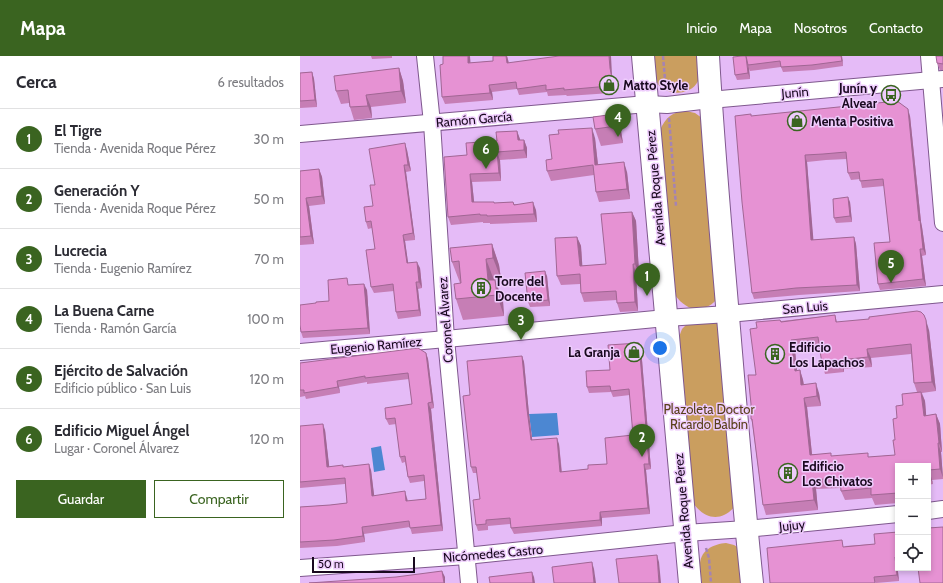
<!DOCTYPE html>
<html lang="es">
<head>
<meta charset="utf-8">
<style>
	:root { --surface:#fff; --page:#f7f7f7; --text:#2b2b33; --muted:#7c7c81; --line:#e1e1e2; --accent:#3a6420 }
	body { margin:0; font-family:Cabin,sans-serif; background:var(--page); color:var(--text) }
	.controls { position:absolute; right:12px; bottom:12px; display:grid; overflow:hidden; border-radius:0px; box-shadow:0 2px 6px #0003 }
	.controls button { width:36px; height:36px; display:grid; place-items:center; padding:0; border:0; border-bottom:1px solid var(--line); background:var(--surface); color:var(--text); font:20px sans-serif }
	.scale { position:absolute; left:12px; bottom:10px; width:103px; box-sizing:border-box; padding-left:4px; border:2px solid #19091f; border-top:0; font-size:11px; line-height:14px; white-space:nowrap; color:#19091f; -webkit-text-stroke:3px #eeccfc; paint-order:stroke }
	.you { position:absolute; left:360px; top:292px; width:14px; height:14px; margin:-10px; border:3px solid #fff; border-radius:50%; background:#1a73e8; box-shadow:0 0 0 6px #1a73e833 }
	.badge { display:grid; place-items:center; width:26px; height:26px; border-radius:50%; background:var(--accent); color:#fff; font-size:13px; font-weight:700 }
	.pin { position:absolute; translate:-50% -33px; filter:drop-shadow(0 1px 2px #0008) }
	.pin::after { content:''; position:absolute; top:21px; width:14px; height:12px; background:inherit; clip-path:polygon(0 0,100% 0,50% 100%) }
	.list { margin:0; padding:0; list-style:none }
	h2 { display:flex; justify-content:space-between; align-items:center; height:52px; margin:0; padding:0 16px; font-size:17px }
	h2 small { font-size:13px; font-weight:400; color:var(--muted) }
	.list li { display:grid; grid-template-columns:26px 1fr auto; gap:12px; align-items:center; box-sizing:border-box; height:60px; padding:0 16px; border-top:1px solid var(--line) }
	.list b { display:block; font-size:15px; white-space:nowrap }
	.list p { margin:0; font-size:13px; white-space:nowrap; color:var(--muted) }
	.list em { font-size:13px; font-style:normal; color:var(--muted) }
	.actions { display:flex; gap:8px; padding:12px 16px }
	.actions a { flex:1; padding:9px 0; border:1px solid var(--accent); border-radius:0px; text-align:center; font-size:14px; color:var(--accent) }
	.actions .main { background:var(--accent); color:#fff }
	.icon { flex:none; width:22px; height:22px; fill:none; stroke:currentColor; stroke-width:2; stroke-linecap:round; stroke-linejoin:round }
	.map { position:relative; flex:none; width:643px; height:527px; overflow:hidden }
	header { display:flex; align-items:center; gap:24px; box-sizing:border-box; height:56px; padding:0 20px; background:var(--accent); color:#fff }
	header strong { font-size:19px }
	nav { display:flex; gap:22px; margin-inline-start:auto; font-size:14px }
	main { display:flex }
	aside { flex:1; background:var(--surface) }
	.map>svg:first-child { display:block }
	.green { fill:#ca9e5f }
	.water { fill:#4c87d2 }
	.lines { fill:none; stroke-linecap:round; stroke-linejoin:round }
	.street-casing { stroke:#7f588e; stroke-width:18 }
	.secondary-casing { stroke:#7f588e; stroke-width:24 }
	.path { stroke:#a583b3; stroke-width:2.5; stroke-dasharray:4 2; stroke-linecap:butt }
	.street { stroke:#fff; stroke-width:16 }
	.secondary { stroke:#fff; stroke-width:22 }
	.wall { fill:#c67eb5; fill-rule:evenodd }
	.shaded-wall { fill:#a16694 }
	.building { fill:#e692d3; stroke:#a16694 }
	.labels { text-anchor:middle; stroke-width:3; stroke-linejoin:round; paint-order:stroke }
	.poi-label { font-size:13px; font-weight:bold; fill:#19091f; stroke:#eeccfc; text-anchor:start }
	.street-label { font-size:13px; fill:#19091f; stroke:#eeccfc }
	.park-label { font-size:13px; fill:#583f18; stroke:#eeccfc }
</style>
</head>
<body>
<header>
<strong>Mapa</strong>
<nav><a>Inicio</a><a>Mapa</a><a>Nosotros</a><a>Contacto</a></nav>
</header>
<main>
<aside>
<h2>Cerca<small>6 resultados</small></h2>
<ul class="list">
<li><span class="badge">1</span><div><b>El Tigre</b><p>Tienda · Avenida Roque Pérez</p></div><em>30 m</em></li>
<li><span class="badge">2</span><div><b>Generación Y</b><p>Tienda · Avenida Roque Pérez</p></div><em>50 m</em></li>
<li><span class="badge">3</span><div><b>Lucrecia</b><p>Tienda · Eugenio Ramírez</p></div><em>70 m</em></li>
<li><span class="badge">4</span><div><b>La Buena Carne</b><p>Tienda · Ramón García</p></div><em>100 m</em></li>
<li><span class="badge">5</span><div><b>Ejército de Salvación</b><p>Edificio público · San Luis</p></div><em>120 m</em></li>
<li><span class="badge">6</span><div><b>Edificio Miguel Ángel</b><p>Lugar · Coronel Álvarez</p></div><em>120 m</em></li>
</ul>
<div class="actions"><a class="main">Guardar</a><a>Compartir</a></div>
</aside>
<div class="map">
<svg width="643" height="527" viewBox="0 0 643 527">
	<rect width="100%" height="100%" fill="#e5bbf7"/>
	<g class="green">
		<path d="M353,0H400C400,6 401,20 398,25C390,42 360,40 355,22C353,16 353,7 353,0Z"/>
		<path d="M386,55L395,57L402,62L419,241C405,258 388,257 375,239L360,74C366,61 372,56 386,55Z"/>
		<path d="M413,265L420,269L437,448C423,466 406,465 393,447L379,281L382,273L388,267Z"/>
		<path d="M426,487L434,489L442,494L449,527H402C401,521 400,514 400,507C401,494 414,488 426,487Z"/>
	</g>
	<g class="water">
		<path d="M257,357L259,379L232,381L229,358Z"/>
		<path d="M81,390L85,414L74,416L71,392Z"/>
	</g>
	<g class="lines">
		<g class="street-casing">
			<g id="street">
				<path d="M125,0L132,67L146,283L169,527"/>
				<path d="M629,0L643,167"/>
				<path d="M0,78L347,48L367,49L410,44L643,23"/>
				<path d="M0,296L146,283L366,262L428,258L643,238"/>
				<path d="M628,455L643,453"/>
				<path d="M0,512L166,500L385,477L446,473L598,458"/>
			</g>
		</g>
		<g class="secondary-casing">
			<g id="secondary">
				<path d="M343,0L390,527"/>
				<path d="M408,0C412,71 418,143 424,214C433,318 441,423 452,527"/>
			</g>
		</g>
		<g class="path">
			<path d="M363,0L366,35"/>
			<path d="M369,62L376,150"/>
			<path d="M406,492L409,502L411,527"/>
		</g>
		<use href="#street" class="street"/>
		<use href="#secondary" class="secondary"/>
	</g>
	<g class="wall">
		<path d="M71,0H92V2L72,3Z"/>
		<path d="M193,0H207L209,7L312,19L314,30H311V37L267,40L266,39L248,40L247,36L219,39L217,33L192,36L193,44L145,48L142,41L143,8L170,7L193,5Z"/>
		<path d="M442,0H542L543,10L514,14L483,16L481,11L450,15L449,13L450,23L437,24L435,19Z"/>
		<path d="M643,0V14H640L637,7Z"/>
		<path d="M99,12L103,25L106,47L71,51L72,62L54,64L50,51L49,47L41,48L36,35Z"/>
		<path d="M12,16L14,23L17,51L0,52V17Z"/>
		<path d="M315,58L321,75L323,87L301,90L295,73Z"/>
		<path d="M451,58V60H610L621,166L622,171L626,199L622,200L626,230L580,234L578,228L590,186L584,130L562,132L560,123L551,124L548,117L547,103L526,104L507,106L513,184L554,181L556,188L560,235L499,239L454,243L452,237Z"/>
		<path d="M217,75L220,84H224L227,92V102L200,104L201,125L172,126L174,146L194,147L213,146L214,148L236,154L237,166L190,168V167H183V166L151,169L148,161L167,99Z"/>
		<path d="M295,82L298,108L327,116L330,143L299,146L296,136L294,119L251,125L247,115L252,103Z"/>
		<path d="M107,94L111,115L106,116L115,184L105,185L108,207L120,212L122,232L118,233L121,260L98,263L96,256L94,235L74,237L71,231L75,193L72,172L68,173L66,166L73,150L75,129Z"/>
		<path d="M19,113L22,121L25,148L9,150L14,188L0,189V115Z"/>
		<path d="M550,146L552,166L536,167L534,162Z"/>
		<path d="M332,156L336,165L339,217H336L338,255L320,256L317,247V244L284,246L281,237L280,228L261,229L257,220L277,181L281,190L282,210L306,208Z"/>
		<path d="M192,188L199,209L201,223L194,224H195L203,245L204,260L163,264L156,243L160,227L152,206Z"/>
		<path d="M247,220L250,250L230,251L228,246Z"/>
		<path d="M49,229L67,234L70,278L3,282L1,276L29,245Z"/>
		<path d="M535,259L537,266L629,274L636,335L622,337L625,345L626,360L636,358L640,368L642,396H641L643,423L632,424L633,428L628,429V410H598V447L575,449L572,442L545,444L541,435V432L516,433L518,454L466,459L463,449L452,366L451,363L456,319L457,272L481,265ZM520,291L522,308L525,318L544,316V313L572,311L571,302L611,298L614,327L617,336L603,349L597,362L595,384V399L569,401L532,400L512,398L507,351L521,350L519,337L504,329L503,324L500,314L497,315L495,294Z"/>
		<path d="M341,292L351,413L346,414L350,458L302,462V470L214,478L211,472V468L188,470V474L178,475L176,469L180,443L177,417H173L171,411L170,339L222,300L224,306L229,358L232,384L259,388L262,416L288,413L307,408L333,379L330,339L313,341L311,336L289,337L287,331L310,314Z"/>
		<path d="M126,297L128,303L134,352L131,353L143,475L112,478L110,471L64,478L65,486L37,490L0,492V451L30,449L47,447L45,428L0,432V370L25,374L29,411H44L71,414L74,440L107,442L108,445L126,443L124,425L110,427L108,421L105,406L102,407L100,401L96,368L89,369L86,363L112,348L109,323L67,328V326L39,331L40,337L6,343L5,340L0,341V307Z"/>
		<path d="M598,476V507H597L599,525L576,527L545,490L575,488Z"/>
	</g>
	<g class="shaded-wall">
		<path d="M168,0H170L171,14L168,7Z"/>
		<path d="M206,0H207L208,4L210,14L207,7Z"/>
		<path d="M309,0H311L312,19L314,30L312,23L310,12Z"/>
		<path d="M447,0L448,9L449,13L450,23L448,17Z"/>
		<path d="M541,0H542L543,10Z"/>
		<path d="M99,12L103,25L106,47L101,35Z"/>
		<path d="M12,16L14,23L17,51L15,44Z"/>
		<path d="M308,23L311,30V37L309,30Z"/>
		<path d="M189,29L192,36L193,44L190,37Z"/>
		<path d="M66,39L71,51L72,62L68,50Z"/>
		<path d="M608,53L610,60L621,166L622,171L626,199L623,193L619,165Z"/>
		<path d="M315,58L321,75L323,87L316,70Z"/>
		<path d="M292,72L295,82L299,119L295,109Z"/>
		<path d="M217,75L220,83L221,92L218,84Z"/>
		<path d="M224,84L227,92V102L224,94Z"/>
		<path d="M105,87L107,94L111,115L108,109Z"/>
		<path d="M197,96L200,104L201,125L199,117Z"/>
		<path d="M505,99L507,106L514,191L511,184Z"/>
		<path d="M324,106L327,116L330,143L327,133Z"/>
		<path d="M104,109L106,116L115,184L113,177Z"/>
		<path d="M19,113L22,121L25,148L22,140Z"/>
		<path d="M170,118L172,126L175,154L172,146Z"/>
		<path d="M548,141L550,146L552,166L550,160Z"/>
		<path d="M6,142L9,150L14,188L11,180Z"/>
		<path d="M233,146L236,154L237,166L234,158Z"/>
		<path d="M332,156L336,165L339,217L335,208Z"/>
		<path d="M103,179L105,185L109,213L107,207Z"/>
		<path d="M277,181L281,190L283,219L280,210Z"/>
		<path d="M554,181L556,188L560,235L557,229Z"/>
		<path d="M192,188L199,209L201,223L193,202Z"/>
		<path d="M620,193L622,200L626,230L623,223Z"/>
		<path d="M186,203L194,224H188Z"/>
		<path d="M117,206L120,212L122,232L119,226Z"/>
		<path d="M333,208L336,217L338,255L335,246Z"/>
		<path d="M245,215L247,220L250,250L248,244Z"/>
		<path d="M195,224L203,245L204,260L197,239Z"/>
		<path d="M116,226L118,233L121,260L119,254Z"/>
		<path d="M64,228L67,234L70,278L68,272Z"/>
		<path d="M626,264L629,274L636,335L632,326Z"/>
		<path d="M491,284L495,294L498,324L495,315Z"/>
		<path d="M339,287L341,292L351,413L349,408Z"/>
		<path d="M567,293L571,302L572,311L568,301Z"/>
		<path d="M126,297L128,303L134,352L132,346Z"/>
		<path d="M222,300L224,306L229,358L233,390L231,384L227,353Z"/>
		<path d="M540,304L544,313V316L541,306Z"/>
		<path d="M500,314L503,324L505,338L501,329Z"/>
		<path d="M37,325L39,331L40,337L38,331Z"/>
		<path d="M516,327L519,337L521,350L517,340Z"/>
		<path d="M621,336L625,345L627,369L624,360Z"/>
		<path d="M504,342L507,351L513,408L510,399Z"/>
		<path d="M128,347L131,353L143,475L141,469Z"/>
		<path d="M636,358L640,368L642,396L639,387Z"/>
		<path d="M23,368L25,374L30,417L27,411Z"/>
		<path d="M257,382L259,388L262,422L260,416Z"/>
		<path d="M638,387L641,396L643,422L640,413Z"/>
		<path d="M69,408L71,414L75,446L72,440Z"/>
		<path d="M344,408L346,414L350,458L348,452Z"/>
		<path d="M629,414L632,424L633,428L629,419Z"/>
		<path d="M512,424L516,433L518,454L514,444Z"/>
		<path d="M105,435L107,442L108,451L106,445Z"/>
		<path d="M300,456L302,462V470L300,464Z"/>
		<path d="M62,471L64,478L65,486L63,480Z"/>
		<path d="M357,499L359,506L361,527H359Z"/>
		<path d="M595,501L597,507L599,525L597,519Z"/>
		<path d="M292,506L294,513L296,527H294Z"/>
		<path d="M142,515L145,521V527H144Z"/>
		<path d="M232,516L234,521L235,527H233Z"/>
	</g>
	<g class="building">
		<path d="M143,0H168V7L193,5V0H206L207,7L259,0H309L310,12L312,23H308L309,30L264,34V32L246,34V29L217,33L216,26L189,29L190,37L142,41L140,9L143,8Z"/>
		<path d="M442,0H446L448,17L435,19L433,1Z"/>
		<path d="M446,0H541L542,5L512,9L481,11L480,5L448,9Z"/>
		<path d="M636,0H643V8L637,7Z"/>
		<path d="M99,12L101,35L66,39L68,50L50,51L48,34L36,35L34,20Z"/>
		<path d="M12,16L15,44L0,45V17Z"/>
		<path d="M597,45L608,53L619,165L620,164L623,193H620L623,223L578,228L574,187L590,186L583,123L560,125L559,116L548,117L546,96L523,98L505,99L511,184L554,181L557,229L496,232L452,237L442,146L435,60L451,58V60Z"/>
		<path d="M315,58L316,70L295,73L293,61Z"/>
		<path d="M292,72L295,109L324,106L327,133L296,136L293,109L247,115L246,104L252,103L249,79L259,78L258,74Z"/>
		<path d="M217,75L218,84H224V94L197,96L199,117L170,118L172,146H194V147L213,146L214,149L233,146L234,158L187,160V159H180V158L148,161L144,101L167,99L166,87L197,85L196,76Z"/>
		<path d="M105,87L108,109H104L113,177L103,179L107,207L117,206L119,226H116L119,254L96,256L93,228L71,231L66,194L75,193L71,165L66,166L64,151L73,150L70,129H75L69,93Z"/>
		<path d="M19,113L22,140L6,142L11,180L0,181V115Z"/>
		<path d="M548,141L550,160L534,162L533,143Z"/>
		<path d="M332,156L335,208H333L335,246L317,247L316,235L281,237L280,218L257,220L255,182L277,181L280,210L306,208L301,158Z"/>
		<path d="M192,188L193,202L186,203L188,224H195L197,239L156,243L154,228L161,227L159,205L152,206L150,192Z"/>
		<path d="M245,215L248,244L228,246L225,217Z"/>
		<path d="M47,222L48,229L64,228L68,272L1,276L0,269V249L16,247V246L29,245L28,224Z"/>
		<path d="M617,255L621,256L624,259L626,264L632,326L614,327L611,288L567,293L568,301L540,304L541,306L522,308L518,281L491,284L495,315L500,314L501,329L516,327L517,340L504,342L510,399L531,397V400L568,397V401L595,399L593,384H595L593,363L597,362L596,350L603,349L602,338L621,336L624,360L636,358L639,387H638L640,413L629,414V419H628V410H598V437L571,439V432L541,435L540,422L512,424L514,444L463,449L452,363H451V348L448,319H456L450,273L457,272L456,266L480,264L481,266L535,259L536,266L569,263V261Z"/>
		<path d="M339,287L349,408H344L348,452L300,456V464L211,472L210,462L186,464V468L176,469L173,444L180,443L176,411H171L163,340L170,339L167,305L222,300L227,353L231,384L257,382L260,416L288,413V409L307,408L305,382L333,379L329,333L311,335L310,330L287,331L286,315L310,314L308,289Z"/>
		<path d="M118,292L126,297L132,346L128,347L141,469L110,472L109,465L62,471L63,480L34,484L0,486V451L30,449L47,447L45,422L0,426V370L23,368L27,411L43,409V411L69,408L72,440L105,435L106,445L126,443L124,419L108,421L105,400L100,401L95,362L86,363L85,352L112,348L108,317L65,322V320L37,325L38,331L4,337V334H0V307Z"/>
		<path d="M643,471V527H620L618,512H628V472Z"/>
		<path d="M598,476V501H595L597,519L574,521L575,527H470L467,492L542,484L543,491L575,488L574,478Z"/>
		<path d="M357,499L359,527H319L316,503Z"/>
		<path d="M292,506L294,527H254L252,511Z"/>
		<path d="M142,515L144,527H9L96,521Z"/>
		<path d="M232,516L233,527H190L189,521Z"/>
	</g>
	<defs>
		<g id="shop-ring" transform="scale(1)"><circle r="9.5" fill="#eeccfc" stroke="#3a6420" stroke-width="1.5"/><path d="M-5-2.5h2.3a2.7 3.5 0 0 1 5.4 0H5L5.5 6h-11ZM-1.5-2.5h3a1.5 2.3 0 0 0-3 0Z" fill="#3a6420"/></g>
		<g id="bus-ring" transform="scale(1)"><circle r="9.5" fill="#eeccfc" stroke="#3a6420" stroke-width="1.5"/><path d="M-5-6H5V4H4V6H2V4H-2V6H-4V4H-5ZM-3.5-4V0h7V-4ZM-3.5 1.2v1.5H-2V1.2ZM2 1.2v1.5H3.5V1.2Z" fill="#3a6420"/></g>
		<g id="building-ring" transform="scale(1)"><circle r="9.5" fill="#eeccfc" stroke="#3a6420" stroke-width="1.5"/><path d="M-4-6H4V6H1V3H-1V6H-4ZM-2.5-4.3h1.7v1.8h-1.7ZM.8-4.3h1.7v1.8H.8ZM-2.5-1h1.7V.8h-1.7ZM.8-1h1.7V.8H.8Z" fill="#3a6420"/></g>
	</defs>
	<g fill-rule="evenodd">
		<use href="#shop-ring" x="309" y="29"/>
		<use href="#bus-ring" x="591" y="39"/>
		<use href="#shop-ring" x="497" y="65"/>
		<use href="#building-ring" x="181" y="232"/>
		<use href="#shop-ring" x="334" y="296"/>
		<use href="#building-ring" x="475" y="298"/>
		<use href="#building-ring" x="488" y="417"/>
	</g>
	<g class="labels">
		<g class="poi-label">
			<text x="323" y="34">Matto Style</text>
			<text x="577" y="37" text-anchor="end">Junín y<tspan x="577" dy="15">Alvear</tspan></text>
			<text x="511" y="70">Menta Positiva</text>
			<text x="195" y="230">Torre del<tspan x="195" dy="15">Docente</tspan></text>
			<text x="489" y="296">Edificio<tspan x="489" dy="15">Los Lapachos</tspan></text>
			<text x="320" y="301" text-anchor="end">La Granja</text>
			<text x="502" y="415">Edificio<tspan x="502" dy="15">Los Chivatos</tspan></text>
		</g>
		<g class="street-label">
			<text transform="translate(495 36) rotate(-5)" y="5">Junín</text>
			<text transform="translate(174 63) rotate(-5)" y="5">Ramón García</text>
			<text transform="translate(355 132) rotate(-95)" y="5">Avenida Roque Pérez</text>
			<text transform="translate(505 251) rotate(-5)" y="5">San Luis</text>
			<text transform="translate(145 264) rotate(-94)" y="5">Coronel Álvarez</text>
			<text transform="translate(76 289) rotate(-5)" y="5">Eugenio Ramírez</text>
			<text transform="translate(383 455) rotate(-95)" y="5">Avenida Roque Pérez</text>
			<text transform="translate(492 469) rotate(-6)" y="5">Jujuy</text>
			<text transform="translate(193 497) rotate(-5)" y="5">Nicómedes Castro</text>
		</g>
		<g class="park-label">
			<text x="409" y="358">Plazoleta Doctor<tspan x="409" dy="15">Ricardo Balbín</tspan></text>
		</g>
	</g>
</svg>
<div class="controls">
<button>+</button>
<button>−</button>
<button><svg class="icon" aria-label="locate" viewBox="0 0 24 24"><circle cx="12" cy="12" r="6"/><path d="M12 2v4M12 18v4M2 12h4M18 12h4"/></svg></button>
</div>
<div class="scale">50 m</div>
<div class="you"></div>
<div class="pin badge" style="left:347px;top:240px">1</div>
<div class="pin badge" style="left:342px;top:401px">2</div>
<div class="pin badge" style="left:221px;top:284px">3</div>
<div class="pin badge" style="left:318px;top:81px">4</div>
<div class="pin badge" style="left:591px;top:227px">5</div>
<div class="pin badge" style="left:186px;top:113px">6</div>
</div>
</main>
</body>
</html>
